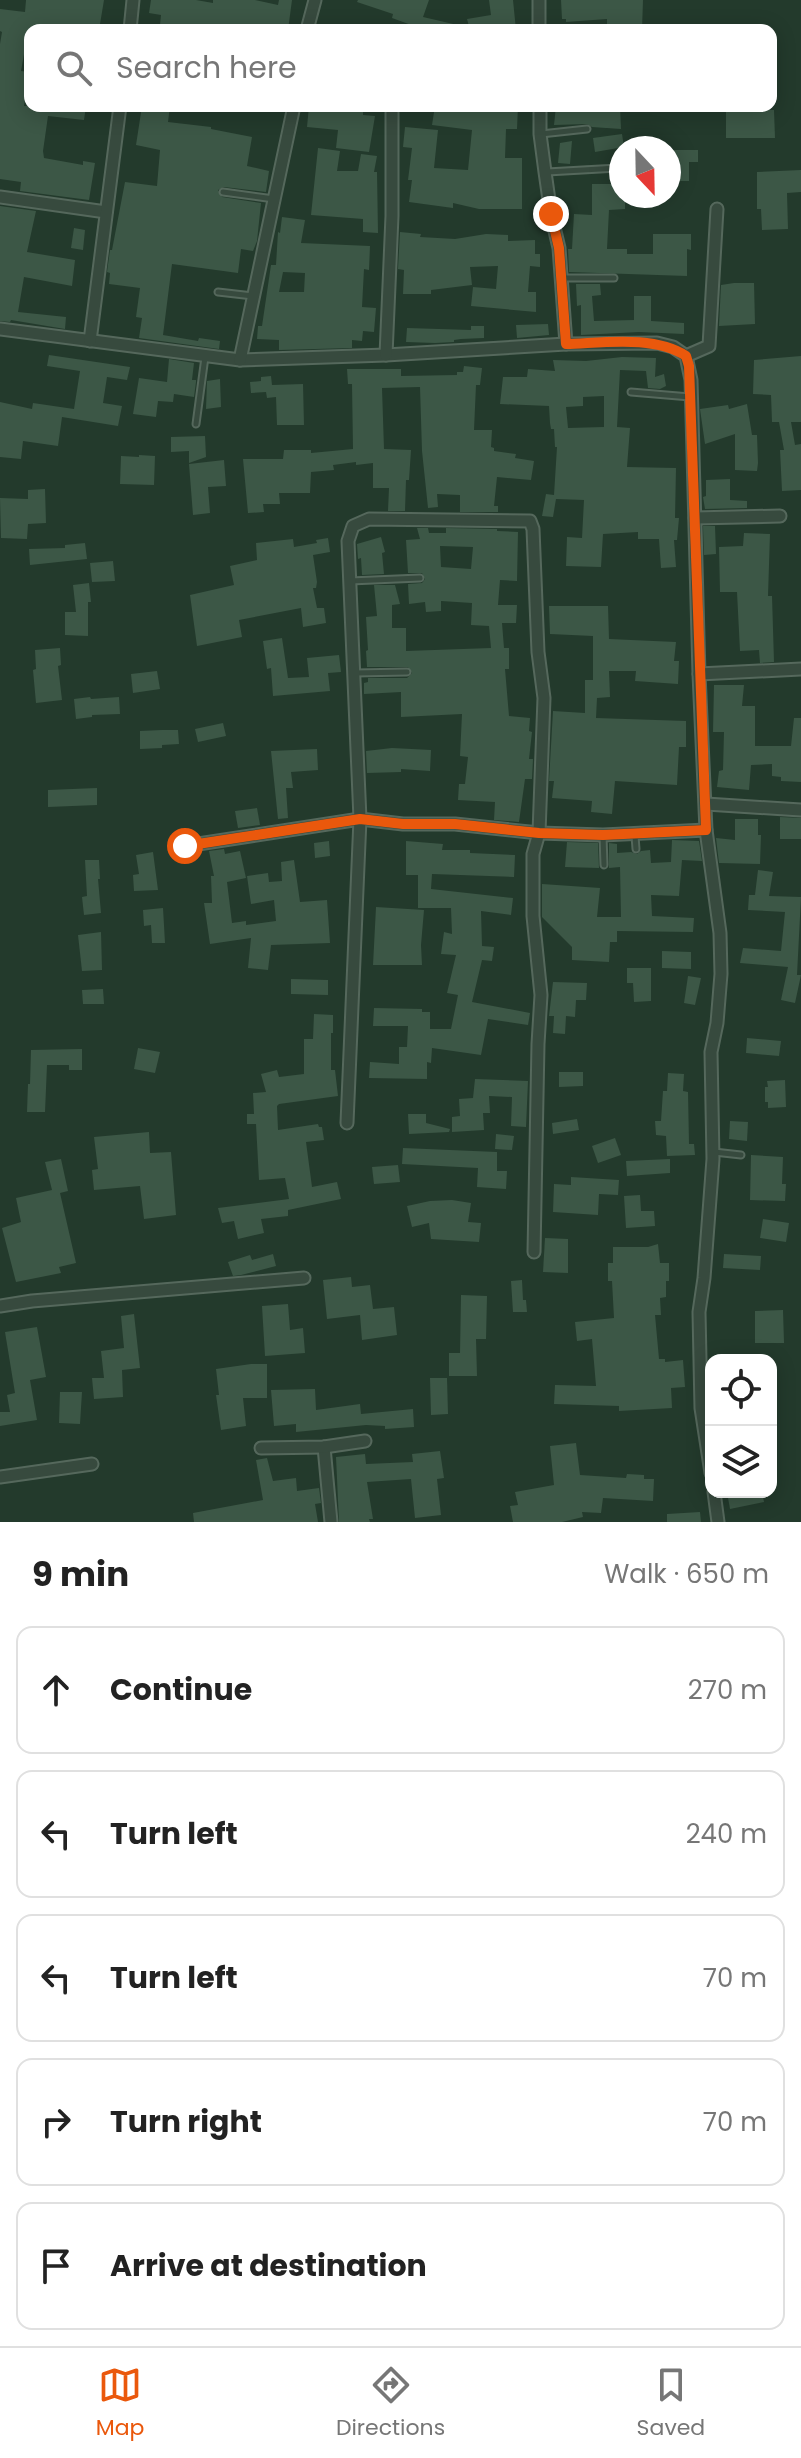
<!DOCTYPE html>
<html lang="en">
<head>
<meta charset="utf-8">
<style>
	:root { --surface:#fff; --page:#f6f6f6; --text:#222; --muted:#767676; --line:#e0e0e0; --accent:#ea580c }
	body { margin:0; font-family:Poppins,sans-serif; background:var(--page); color:var(--text) }
	.controls { position:absolute; right:24px; bottom:24px; display:grid; overflow:hidden; border-radius:16px; box-shadow:0 4px 20px #0003 }
	.controls button { width:72px; height:72px; display:grid; place-items:center; padding:0; border:0; border-bottom:2px solid var(--line); background:var(--surface); color:var(--text); font:40px sans-serif }
	.compass { position:absolute; left:609px; top:136px; width:72px; height:72px; border-radius:50%; background:var(--surface); box-shadow:0 4px 20px #0003; rotate:158deg }
	.stop { position:absolute; width:24px; height:24px; margin:-18px; border:6px solid #ea580c; border-radius:50%; background:#fff }
	.stop.end { background:#ea580c; border-color:#fff; box-shadow:0 2px 8px #0008 }
	.list { margin:0; padding:0; list-style:none }
	h2 { display:flex; justify-content:space-between; align-items:center; height:104px; margin:0; padding:0 32px; font-size:34px }
	h2 small { font-size:26px; font-weight:400; color:var(--muted) }
	.list li { display:grid; grid-template-columns:52px 1fr auto; gap:24px; align-items:center; box-sizing:border-box; height:128px; margin:0 16px 16px; padding:0 16px; border:2px solid var(--line); border-radius:16px }
	.list b { display:block; font-size:30px; white-space:nowrap }
	.list em { font-size:26px; font-style:normal; color:var(--muted) }
	.icon { flex:none; width:44px; height:44px; fill:none; stroke:currentColor; stroke-width:2; stroke-linecap:round; stroke-linejoin:round }
	.map { position:relative; flex:none; width:801px; height:1522px; overflow:hidden }
	.search { position:absolute; background:var(--surface); box-shadow:0 4px 20px #0003; left:24px; right:24px; top:24px; height:88px; display:flex; align-items:center; gap:20px; box-sizing:border-box; padding:0 28px; border-radius:16px; color:var(--muted); font-size:30px }
	.sheet { height:824px; background:var(--surface) }
	nav { display:flex; justify-content:space-around; align-items:center; box-sizing:border-box; height:112px; border-top:2px solid var(--line); background:var(--surface); font-size:22px; color:var(--muted) }
	nav a { display:grid; justify-items:center; gap:4px }
	nav .on { color:var(--accent) }
	.map>svg:first-child { display:block }
	.building { fill:#3c5746; fill-rule:evenodd }
	.lines { fill:none; stroke-linecap:round; stroke-linejoin:round }
	.lane-casing { stroke:#55685c; stroke-width:9 }
	.street-casing { stroke:#55685c; stroke-width:15 }
	.lane { stroke:#374a3e; stroke-width:5 }
	.street { stroke:#374a3e; stroke-width:11 }
	.route { stroke:#ea580c; stroke-width:10 }
</style>
</head>
<body>
<div class="map">
<svg width="801" height="1522" viewBox="0 0 801 1522">
	<rect width="100%" height="100%" fill="#233a2c"/>
	<g class="building">
		<path d="M26,0H104L99,30H30V33L28,32L21,71L29,72L24,106H86L84,120L48,116L43,151L44,158L83,165V161L95,163L89,200L20,191L21,182L0,179V44L2,32L0,31V9L25,12Z"/>
		<path d="M151,0H196L213,3V0H255L278,5L279,0H292L288,30H233L204,26L203,30H174V27L160,25L161,15L149,13Z"/>
		<path d="M358,0H429L423,17L462,26L461,30H425L392,18L393,14L357,2Z"/>
		<path d="M489,0H513L516,30H470L467,19L491,15Z"/>
		<path d="M561,0H643L642,30H607V19L566,22V19H562Z"/>
		<path d="M142,106H170L168,122L211,127V129L252,137L247,166L269,171L266,192L224,187L218,190L222,197L261,203L257,241L253,251L241,249L238,273L172,264L163,335L198,341L199,338L220,341L219,349L139,338L142,318L136,317L140,288L109,284L110,273L107,272L110,250H112L125,182L157,186L160,150L136,145Z"/>
		<path d="M309,106H363V115L375,116L369,152L336,148L338,130L307,127Z"/>
		<path d="M435,106H518L517,129H506L505,158H522V209H479L453,203V208L409,202L412,180H408L412,148L403,147L405,127L438,130L434,168L468,170L472,130L432,125Z"/>
		<path d="M556,106H620L621,129L592,127L587,124L554,125Z"/>
		<path d="M726,110H774L775,138H726Z"/>
		<path d="M622,134L624,147L595,152L593,138Z"/>
		<path d="M572,141L570,164L558,163L560,143Z"/>
		<path d="M318,148L340,151L337,171H358L361,154L377,156L374,172H377L378,233L363,232V219L311,215Z"/>
		<path d="M669,150H698V162H689V181H669Z"/>
		<path d="M801,170V192L787,193L788,229L762,230L761,209H757V172Z"/>
		<path d="M592,184H621V196H625V209L609,210L607,249H627V254H653V234H691V250L687,249V276L569,272L568,249H572L574,214L592,215Z"/>
		<path d="M0,206L36,211L27,252L75,260L72,286L24,277L18,312L66,317L65,329L11,320L10,322L0,321Z"/>
		<path d="M282,217L305,220L301,243L370,246L369,270L364,269L362,307L376,308L374,332L363,331L362,341L352,340V348L279,350V340L257,339L258,326H262L271,265H276L278,232L280,233ZM283,272L305,273L304,292H279Z"/>
		<path d="M74,228L85,230L83,250L71,248Z"/>
		<path d="M400,232L421,234L420,237L455,239L486,234L508,235V241L535,240V254H540V267L530,266L528,292H536V312L471,306L473,287L496,289L498,266L470,267L472,285L431,290V294H403L404,270L398,269Z"/>
		<path d="M734,283H754L755,324L719,326L721,285Z"/>
		<path d="M576,284H600L601,295L592,296L594,321L634,320V296H651V321L684,323V334L639,332L581,335V305L577,306Z"/>
		<path d="M548,324L549,335L517,338L516,325Z"/>
		<path d="M471,326H484V338L461,339L454,340V342L435,343L406,342L407,328L471,330Z"/>
		<path d="M49,355L130,367L127,380L107,377L103,403L122,406L118,426L62,417L58,446L23,441L21,459L0,457V402L32,409L33,403L74,409L80,371L47,366Z"/>
		<path d="M801,356V422H791L795,445L801,444V490L782,491L780,450H784L779,422H772L771,395L753,394L754,360Z"/>
		<path d="M622,357L656,358L655,377L664,374L666,386L660,389L648,388L646,371L620,370L617,427L630,428L627,467L676,468L675,518H679L677,540H674L676,567L661,568L659,539H638V532L603,534L601,567L566,566L567,537L582,538L584,500L556,499L553,517L542,516L546,494L554,495L557,447H555L554,429H551L550,423L549,406L500,404L503,377H527L528,369L555,371L553,360L586,361ZM604,396V427L568,428L566,407L583,406V397Z"/>
		<path d="M169,359L194,363L192,380H196V382L194,397L174,394L173,402L158,401L156,417L133,414L139,378L167,382Z"/>
		<path d="M464,366L482,368L480,385H476L474,430H492L491,447L494,448V451L516,454L515,458L534,461L531,480L497,477L494,506H498V512H460V495L437,494L438,507L428,508L422,451L420,387L382,388L384,449L411,450L409,480H406L405,511H388L389,488H373V463L356,465V462L333,465L334,470L311,472L310,493H279L280,504H263L264,512L248,513L243,459H283L284,450H311V453L353,449L352,384H348L347,369H401V376L457,375V372H463Z"/>
		<path d="M271,376L272,385L303,384L304,425H277L276,397L267,398L266,392L251,393L250,382L261,381V377Z"/>
		<path d="M220,379L221,407L206,409L207,381Z"/>
		<path d="M747,404L752,435H757L758,463L757,471L735,470V434L705,444L700,409L728,405L729,409Z"/>
		<path d="M205,436L206,457L189,463V451L171,452V437Z"/>
		<path d="M139,455L155,456L154,485L120,484L121,456L139,457Z"/>
		<path d="M224,460L226,486L208,487L210,513L193,515L189,464Z"/>
		<path d="M730,479V500L747,501V508L705,509L703,497L706,496V480Z"/>
		<path d="M45,489L46,523L28,524L27,539L1,538L0,498L28,499V490Z"/>
		<path d="M703,526H715L716,554L704,555Z"/>
		<path d="M417,528H428L429,533H446V528L497,529V531L518,532L517,581L500,580L498,605H517L516,623H502L504,648H509V669H505L509,716L530,718L529,731L532,732L529,759H533L532,779H525L519,822L494,820L495,802L458,800L459,784H465L468,757L460,756L462,714L401,717V692L364,694V683L368,682V678H407L412,673L408,667H367L366,651L368,650L366,617L377,616L374,585H395L400,604L392,605V628H406V651L491,648L489,626L471,625L472,603L441,601V611L426,612L425,602L409,604L408,584L422,583L425,579L422,573H408L406,540L420,539ZM440,546L473,547L471,569L441,567Z"/>
		<path d="M744,533L770,534L768,596H772L774,662L760,663L759,650L740,651L737,592H720L719,547L743,546Z"/>
		<path d="M381,537L385,552L382,553L384,574L362,575L361,558L358,559L357,544Z"/>
		<path d="M328,538L330,552L313,555L317,582L316,588H313L317,608H324L326,623L303,627L301,608L239,620L242,637L197,646L190,595L234,585L230,566L257,560L256,543L293,539L294,547L317,543L316,540Z"/>
		<path d="M85,543L87,559L30,565L29,549L65,548V545Z"/>
		<path d="M113,561L115,581L92,582L90,563Z"/>
		<path d="M89,583L91,602H88V636L65,635V612H76L73,585Z"/>
		<path d="M549,606H608L609,639L676,642L674,661H679L678,684L635,681L636,671H609L610,697L597,698L596,718L686,721V747H679L677,785L615,781L612,814L591,812L592,801L552,798L554,781H549L553,711L585,713V680H593V636L550,634Z"/>
		<path d="M282,638L288,678L309,677L307,658L339,655L341,672L328,673L330,691L273,696L271,668L267,669L263,641Z"/>
		<path d="M60,648L61,665L58,666L62,700L36,703L33,670L36,669L35,650Z"/>
		<path d="M157,671L160,689L133,693L131,674Z"/>
		<path d="M714,685H744L742,706H755V746H791L794,718H801V782L781,781V777L772,776V764L751,765L749,790L717,787L719,771L723,770L724,732H713Z"/>
		<path d="M90,697L91,699L119,697L120,714L92,715V717L76,719L74,699Z"/>
		<path d="M223,723L226,736L198,742L195,729Z"/>
		<path d="M162,730H178L179,744L162,745V748L140,749V731Z"/>
		<path d="M392,748L431,750L430,771L401,769V772L367,773L366,751Z"/>
		<path d="M317,749L318,770L291,772L293,788H286L288,818L278,819L271,751Z"/>
		<path d="M97,788V805L48,807V790Z"/>
		<path d="M257,808L260,825L238,828L235,811Z"/>
		<path d="M780,817L801,818V839H780Z"/>
		<path d="M735,819H758V835H761L760,864L719,863L716,838L735,840Z"/>
		<path d="M672,840L699,841L702,861L682,860L679,896L651,895L652,916L694,918L693,932L617,931V942H610L609,962L572,960V947L542,917V884L600,888L597,917H621L620,867L609,868V843L617,844V853L631,852L637,854L641,851L650,850L651,863L671,862Z"/>
		<path d="M329,841L330,856L315,858L314,843Z"/>
		<path d="M406,841L443,844L442,850H470V853L515,855L514,877L432,874L431,889L513,898L511,915L481,911L482,946L494,947L492,961L482,960L472,1002L530,1013L528,1025L488,1019L481,1055L432,1048L431,1063L427,1062V1079L369,1078L370,1062L399,1064V1047H407L408,1026H373L374,1008L422,1009V1012H430V1029H451L458,995L447,993L456,955L441,954L444,932L452,934L451,908H418V875H406Z"/>
		<path d="M567,842L598,843L599,868L565,867Z"/>
		<path d="M224,849L225,854L240,851L246,878L227,882L232,923L246,921V925L276,921L274,900L251,904L247,876L268,873L269,882L282,881L281,862L294,860L300,902L327,900L330,943L271,945L268,970L248,968L251,938L210,944L204,903H212L211,876H214L209,851Z"/>
		<path d="M153,852L158,890L134,891L133,875L139,874L136,855Z"/>
		<path d="M85,860H99L100,879H98L101,913L84,915L82,897L87,896Z"/>
		<path d="M758,870L773,872L769,896L801,897L797,975H801L795,1003L781,1000L788,967L740,963L743,948L781,951L785,912L748,910L749,895H755Z"/>
		<path d="M376,907L424,910L421,945L422,965H373Z"/>
		<path d="M163,908L165,943H152L151,925L144,926L143,910Z"/>
		<path d="M101,932L102,970L82,971L78,935Z"/>
		<path d="M662,951L691,952V969L662,968Z"/>
		<path d="M627,968H651V1001L634,1002L633,983H627Z"/>
		<path d="M688,976L701,978L695,1005L684,1003Z"/>
		<path d="M291,979L328,980V995L291,994Z"/>
		<path d="M553,982L587,983L586,1000H576L575,1017L566,1016L565,1034L553,1033L554,1016H549Z"/>
		<path d="M103,989L104,1004H83L82,990Z"/>
		<path d="M314,1014L333,1015V1033H331V1070H335L338,1096L279,1104L277,1106L278,1130L318,1124L319,1127H322L324,1140L306,1142L312,1187L337,1182L341,1199L288,1210V1216L261,1219L264,1233L238,1239L234,1221L222,1223L218,1208L289,1199L285,1178L259,1180L256,1124H247V1114H254L253,1093L266,1092L261,1074L277,1070L279,1077L304,1074V1039H313Z"/>
		<path d="M747,1038L781,1041L779,1056L746,1053Z"/>
		<path d="M138,1048L160,1052L155,1073L134,1069Z"/>
		<path d="M82,1049V1070H69V1065H47L45,1112H27L28,1084H30L31,1050Z"/>
		<path d="M559,1072H583V1086L559,1087Z"/>
		<path d="M668,1073L684,1074L683,1091L688,1092L689,1144H694L695,1155L667,1156L666,1136L656,1135L655,1121H661L663,1091H667Z"/>
		<path d="M475,1079L528,1081L526,1127L511,1126L512,1097L489,1096L490,1113H483L484,1130L452,1132V1117L460,1116L459,1099L473,1098Z"/>
		<path d="M785,1080L786,1107L768,1108V1102H765V1087H768L767,1081Z"/>
		<path d="M408,1114H426V1123L450,1129L449,1132L409,1134Z"/>
		<path d="M577,1119L579,1130L553,1134L552,1123Z"/>
		<path d="M730,1121L748,1122L747,1141L729,1139Z"/>
		<path d="M149,1132L150,1153L171,1152L176,1215L144,1219L140,1186L94,1190L92,1170L98,1169L94,1137Z"/>
		<path d="M496,1134L514,1136L512,1150L495,1149Z"/>
		<path d="M615,1138L621,1155L598,1163L592,1146Z"/>
		<path d="M403,1148L497,1152V1171H507L506,1189L477,1187L478,1168L402,1164Z"/>
		<path d="M751,1155L783,1157L782,1184H786L785,1201L750,1200Z"/>
		<path d="M61,1159L68,1191L60,1193L76,1263L59,1267L61,1273L16,1282L2,1228L21,1222L16,1198L52,1190L45,1162Z"/>
		<path d="M670,1159V1173L627,1176L626,1161Z"/>
		<path d="M398,1165L400,1182L374,1184L372,1167Z"/>
		<path d="M571,1177L619,1180L618,1195L599,1194L598,1215L553,1212L554,1184L571,1185Z"/>
		<path d="M640,1195L641,1211H654L655,1226L626,1228L624,1196Z"/>
		<path d="M452,1200L471,1203L468,1222L481,1223L479,1242L431,1239L429,1223L412,1227L407,1206L430,1201Z"/>
		<path d="M763,1219L789,1223L786,1242L760,1238Z"/>
		<path d="M545,1238L568,1239V1273L543,1272Z"/>
		<path d="M658,1244L660,1263H669V1281H666V1297L660,1298L661,1315H655L659,1359H665V1362L683,1360L685,1387L671,1388L672,1408L619,1411V1406L554,1404L555,1385L596,1386L592,1339L577,1341L575,1322L614,1318L612,1281H608V1263H613V1247H648Z"/>
		<path d="M273,1254L276,1266L241,1275L233,1276L228,1262L250,1255L252,1260Z"/>
		<path d="M724,1254L761,1256L760,1270L723,1268Z"/>
		<path d="M351,1277L352,1287L370,1285L373,1309L394,1307L397,1335L362,1340L360,1315L327,1319L323,1280Z"/>
		<path d="M522,1280L523,1300H526L527,1312H513L511,1281Z"/>
		<path d="M461,1295L487,1296L486,1339H476L477,1376H449V1353H460Z"/>
		<path d="M288,1304L290,1330L303,1328L305,1353L265,1356L262,1306Z"/>
		<path d="M783,1310L784,1343H755V1311Z"/>
		<path d="M134,1314L140,1368L122,1370L123,1397L94,1399L92,1378H104L101,1351L124,1348L121,1316Z"/>
		<path d="M37,1327L46,1377L30,1380L37,1420L0,1426V1412H10L7,1395L15,1393L5,1332Z"/>
		<path d="M251,1364H267V1398H243L246,1426L221,1430L216,1395H219L216,1369Z"/>
		<path d="M430,1378H447L448,1414L431,1415Z"/>
		<path d="M315,1389L316,1410L360,1404L361,1414L413,1409L414,1427L385,1429V1426L366,1425L296,1432V1424L274,1426L271,1390Z"/>
		<path d="M60,1392H82L80,1424L59,1423Z"/>
		<path d="M576,1443L580,1475L626,1478L627,1474L644,1475V1479H654L653,1501L603,1498L601,1513L582,1512L583,1517L562,1522H513L510,1506L518,1505L515,1492L554,1485L550,1446Z"/>
		<path d="M440,1451L444,1478L437,1479L441,1515L415,1518L411,1479L367,1482L373,1519H369L370,1522H339L336,1457L365,1454L366,1464L413,1462L412,1454Z"/>
		<path d="M267,1458L273,1481L296,1478L297,1491L319,1488L321,1503L315,1504L318,1522H194L193,1513L263,1500L256,1460Z"/>
		<path d="M727,1492H762L764,1502L730,1509Z"/>
		<path d="M700,1512L701,1522H667V1514Z"/>
	</g>
	<g class="lines">
		<g class="lane-casing">
			<g id="lane">
				<path d="M541,134L587,129"/>
				<path d="M547,172L618,168"/>
				<path d="M223,192L274,199"/>
				<path d="M563,278H614"/>
				<path d="M218,292L253,296"/>
				<path d="M631,392L690,397"/>
				<path d="M196,424L205,357"/>
				<path d="M350,581L420,578"/>
				<path d="M355,673L407,672"/>
				<path d="M603,836L604,865"/>
				<path d="M635,836L636,849"/>
				<path d="M714,1152L741,1155"/>
			</g>
		</g>
		<g class="street-casing">
			<g id="street">
				<path d="M539,0V30"/>
				<path d="M130,30L133,0"/>
				<path d="M307,30L315,0"/>
				<path d="M540,106V134L545,172L551,214L559,248L566,344"/>
				<path d="M0,197L106,212"/>
				<path d="M0,329L240,360L386,355L566,344L657,343L673,347L686,356L691,380L699,674L706,830L720,933L721,974L717,1023L711,1052L713,1159L704,1278L699,1312L701,1408L711,1473"/>
				<path d="M90,341L120,106"/>
				<path d="M386,355L392,216V106"/>
				<path d="M686,356L709,346L717,209"/>
				<path d="M240,360L294,106"/>
				<path d="M695,518L780,516"/>
				<path d="M699,674L801,669"/>
				<path d="M706,804L801,810"/>
				<path d="M185,846L360,819L403,824H455L539,833L603,835L706,830"/>
				<path d="M347,1123L360,819L348,541L353,526L369,519L530,521L533,529L538,652L544,698L539,833L533,854V916L541,995L538,1044L534,1252"/>
				<path d="M0,1306L32,1301L304,1278"/>
				<path d="M324,1447L331,1522"/>
				<path d="M261,1448L324,1447L365,1441"/>
				<path d="M0,1477L92,1464"/>
				<path d="M714,1492L718,1522"/>
			</g>
		</g>
		<use href="#lane" class="lane"/>
		<use href="#street" class="street"/>
	</g>
	<g class="lines">
		<path class="route" d="M185,846L360,819L403,824H455L539,833L603,835L706,830L689,366L686,356C654,335 603,343 566,344L559,248L551,214"/>
	</g>
</svg>
<div class="controls">
<button><svg class="icon" aria-label="locate" viewBox="0 0 24 24"><circle cx="12" cy="12" r="6"/><path d="M12 2v4M12 18v4M2 12h4M18 12h4"/></svg></button>
<button><svg class="icon" aria-label="layers" viewBox="0 0 24 24"><path d="M12 4l9 5-9 5-9-5zM3 14l9 5 9-5"/></svg></button>
</div>
<svg class="compass" viewBox="-18 -18 36 36"><path d="M0-13l5 13h-10z" fill="#e53935"/><path d="M0 13l5-13h-10z" fill="#767676"/></svg>
<div class="stop" style="left:185px;top:846px"></div>
<div class="stop end" style="left:551px;top:214px"></div>
<div class="search"><svg class="icon" aria-label="search" viewBox="0 0 24 24"><circle cx="10" cy="10" r="6"/><path d="M15 15l6 6"/></svg>Search here</div>
</div>
<section class="sheet">
<h2>9 min<small>Walk · 650 m</small></h2>
<ul class="list">
<li><svg class="icon" aria-label="ahead" viewBox="0 0 24 24"><path d="M12 20V5M6 11l6-6 6 6"/></svg><div><b>Continue</b></div><em>270 m</em></li>
<li><svg class="icon" aria-label="left" viewBox="0 0 24 24"><path d="M17 20v-9H6M10 6l-5 5 5 5"/></svg><div><b>Turn left</b></div><em>240 m</em></li>
<li><svg class="icon" aria-label="left" viewBox="0 0 24 24"><path d="M17 20v-9H6M10 6l-5 5 5 5"/></svg><div><b>Turn left</b></div><em>70 m</em></li>
<li><svg class="icon" aria-label="right" viewBox="0 0 24 24"><path d="M7 20v-9h11M14 6l5 5-5 5"/></svg><div><b>Turn right</b></div><em>70 m</em></li>
<li><svg class="icon" aria-label="arrive" viewBox="0 0 24 24"><path d="M6 21V4h12l-3 4 3 4H6"/></svg><div><b>Arrive at destination</b></div></li>
</ul>
</section>
<nav>
<a class="on"><svg class="icon" aria-label="map" viewBox="0 0 24 24"><path d="M3 6l6-2 6 2 6-2v14l-6 2-6-2-6 2zM9 4v14M15 6v14"/></svg>Map</a>
<a><svg class="icon" aria-label="directions" viewBox="0 0 24 24"><path d="M12 3l9 9-9 9-9-9zM9 14v-3h6M13 9l2 2-2 2"/></svg>Directions</a>
<a><svg class="icon" aria-label="saved" viewBox="0 0 24 24"><path d="M7 4h10v16l-5-4-5 4z"/></svg>Saved</a>
</nav>
</body>
</html>
